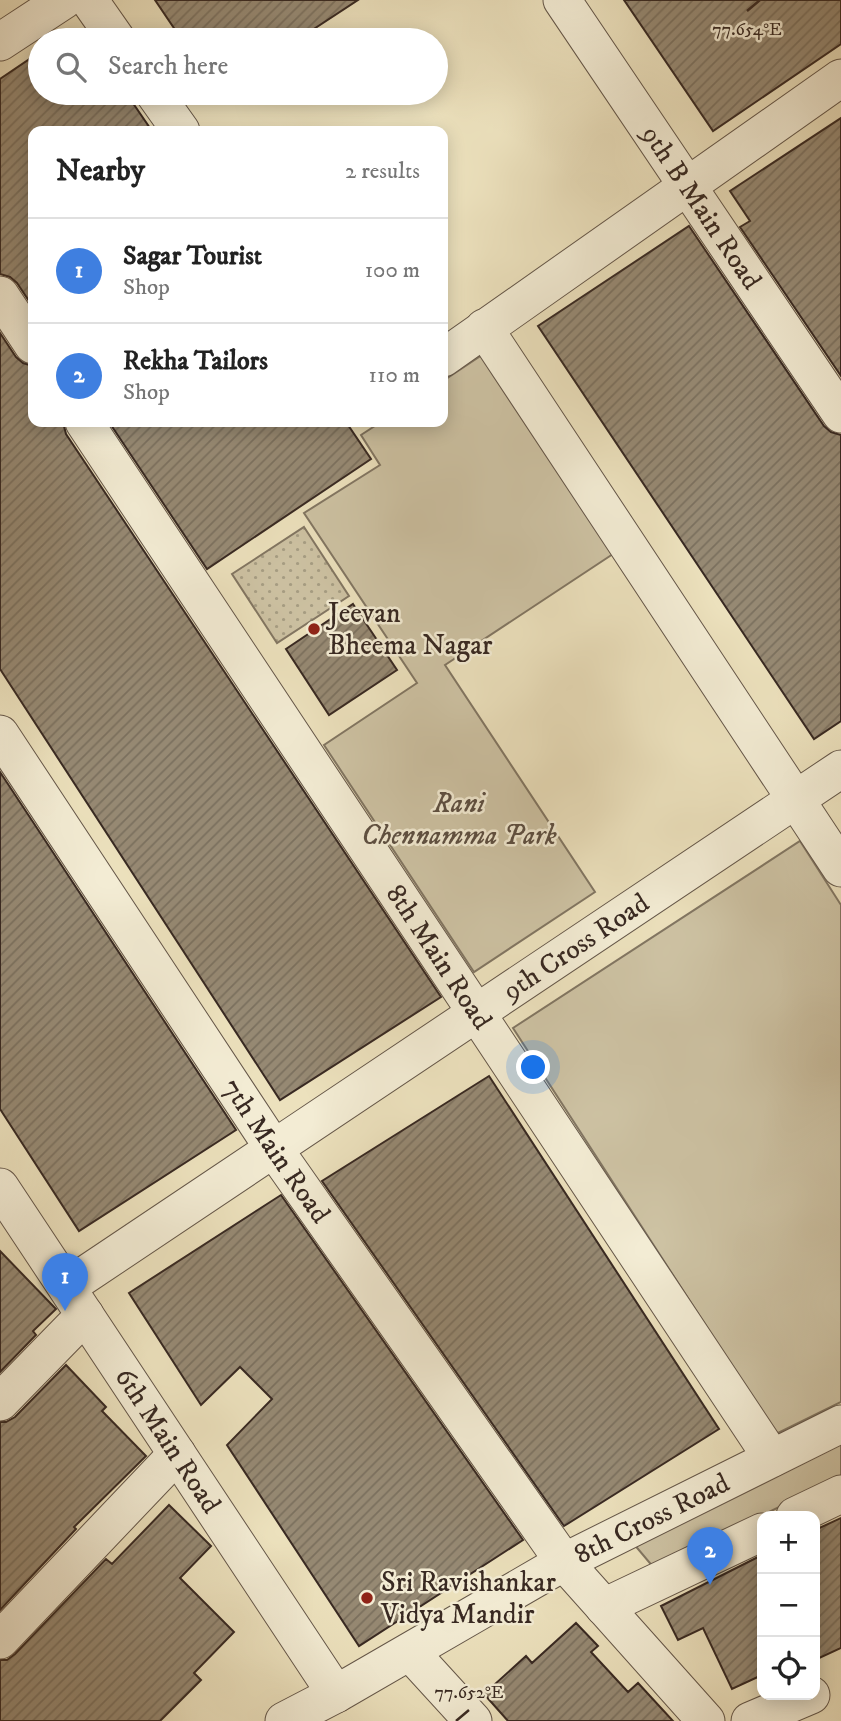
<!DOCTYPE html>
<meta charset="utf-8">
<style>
body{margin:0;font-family:"IM FELL DW Pica",serif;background:#f2f2f2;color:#222}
.controls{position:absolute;right:21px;bottom:21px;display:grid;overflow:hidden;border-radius:14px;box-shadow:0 4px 18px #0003}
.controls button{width:63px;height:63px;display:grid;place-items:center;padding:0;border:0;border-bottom:2px solid #e0e0e0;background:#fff;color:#222;font:35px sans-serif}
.you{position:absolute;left:534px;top:1068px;width:24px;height:24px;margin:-18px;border:5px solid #fff;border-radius:50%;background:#1a73e8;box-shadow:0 0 0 10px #1a73e833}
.badge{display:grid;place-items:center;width:46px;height:46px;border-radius:50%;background:#8f2418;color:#fff;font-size:23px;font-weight:700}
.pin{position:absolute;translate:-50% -58px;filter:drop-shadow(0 2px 4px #0008)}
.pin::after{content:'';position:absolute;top:37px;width:24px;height:21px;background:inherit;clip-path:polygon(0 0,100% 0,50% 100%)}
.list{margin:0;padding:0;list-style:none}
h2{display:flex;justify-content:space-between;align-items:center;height:91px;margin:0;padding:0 28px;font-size:30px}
h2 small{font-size:23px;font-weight:400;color:#767676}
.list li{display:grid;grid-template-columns:46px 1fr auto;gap:21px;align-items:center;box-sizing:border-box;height:105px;padding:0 28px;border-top:2px solid #e0e0e0}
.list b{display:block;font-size:26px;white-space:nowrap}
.list p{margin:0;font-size:23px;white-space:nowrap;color:#767676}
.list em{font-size:23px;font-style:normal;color:#767676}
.icon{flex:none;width:38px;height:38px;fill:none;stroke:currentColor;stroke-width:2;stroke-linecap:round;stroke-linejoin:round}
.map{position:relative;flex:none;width:841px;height:1721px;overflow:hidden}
.search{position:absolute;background:#fff;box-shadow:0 4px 18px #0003;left:28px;top:28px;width:420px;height:77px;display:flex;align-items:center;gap:18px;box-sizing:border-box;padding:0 24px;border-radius:38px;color:#767676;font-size:26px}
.panel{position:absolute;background:#fff;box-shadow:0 4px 18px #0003;left:28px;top:126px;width:420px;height:301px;border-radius:14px}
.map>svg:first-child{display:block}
.green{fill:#cdc2a3;stroke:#827662;stroke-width:2}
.garden{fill:url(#garden-dots);stroke:#827662;stroke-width:2}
.building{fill:url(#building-hatch);stroke:#382922;stroke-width:2}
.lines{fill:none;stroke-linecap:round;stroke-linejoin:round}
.street-casing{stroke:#655749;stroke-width:39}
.street{stroke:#f3ecd4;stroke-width:37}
.ticks{fill:none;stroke:#382922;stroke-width:2.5}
.poi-dot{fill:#8f2418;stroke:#f3ecd4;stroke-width:2.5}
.labels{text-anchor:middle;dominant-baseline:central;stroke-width:5;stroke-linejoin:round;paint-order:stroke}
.street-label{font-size:28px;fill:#382922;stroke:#f3ecd4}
.poi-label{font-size:28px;fill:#382922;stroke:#f3ecd4;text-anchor:start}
.park-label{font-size:28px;font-style:italic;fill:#5d4f42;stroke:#f3ecd4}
.ticks-label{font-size:18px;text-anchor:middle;fill:#382922;stroke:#f3ecd4;stroke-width:5;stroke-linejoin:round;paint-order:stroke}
</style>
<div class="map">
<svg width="841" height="1721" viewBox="0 0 841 1721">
<defs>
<pattern id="garden-dots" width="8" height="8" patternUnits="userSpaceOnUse" patternTransform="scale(1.75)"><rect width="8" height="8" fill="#cdc2a3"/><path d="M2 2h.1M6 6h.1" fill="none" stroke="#a79e84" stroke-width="1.8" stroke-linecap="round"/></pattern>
<pattern id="building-hatch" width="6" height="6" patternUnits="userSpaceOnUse" patternTransform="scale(1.75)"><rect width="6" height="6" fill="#968973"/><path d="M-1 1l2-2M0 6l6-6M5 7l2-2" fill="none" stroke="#7b705e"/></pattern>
</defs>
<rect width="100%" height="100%" fill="#ece1bd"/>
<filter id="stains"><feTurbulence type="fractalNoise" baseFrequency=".00286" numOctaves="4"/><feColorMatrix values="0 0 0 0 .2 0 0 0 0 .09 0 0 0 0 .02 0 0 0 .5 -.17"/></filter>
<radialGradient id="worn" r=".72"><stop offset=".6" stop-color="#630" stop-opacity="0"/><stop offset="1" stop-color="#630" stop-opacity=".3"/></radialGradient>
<path class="green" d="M488,351l131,199 -174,115 150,227 -121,80 -150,-227 93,-62 -113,-170 76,-48 -19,-30 20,-13h62v-41z
M800,841l41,64v497l-65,32 -263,-406z
M841,1440v37l-187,91 -21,-25z"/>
<path class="garden" d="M304,527l45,69 -72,47 -45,-69z"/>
<path class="building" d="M155,0h203l-61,40h-115z
M624,0h217v44l-128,87z
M40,52v41h86l26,38h-119v176l-16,-24 -7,-6 -10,-3v-195z
M841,118v258l-101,-149 10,-6 -20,-30z
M689,226l135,200 7,6 10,3v286l-27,18 -276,-413z
M0,333l16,24 7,6 10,3v56h30l3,12 375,563 -161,103 -280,-431z
M109,422h237l25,37 -164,110z
M353,604l44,66 -68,45 -43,-66z
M0,772l236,358 -157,101 -79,-122z
M489,1076l230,353 -155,97 -242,-345z
M281,1195l242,345 -164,106 -132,-201 45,-46 -32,-32 -39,38 -72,-112z
M0,1251l56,58 -23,22 3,4 -36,37z
M66,1365l40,42 -4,4 44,45 -72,71 2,2 -76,81v-188h6l9,-5z
M169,1505l42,41 -31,32 54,54 -40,41 7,7 -41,41h-160v-61h7l8,-6 91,-95 6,5z
M841,1518v130l-26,12v-130z
M762,1555v120l-30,14 -29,-61 -25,12 -17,-34z
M576,1623l22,23 -7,6 37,40 10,-9 35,38h-165l-24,-27 42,-38 6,7z"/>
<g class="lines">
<g class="street-casing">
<g id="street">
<path d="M89,0l28,40"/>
<path id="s1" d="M562,0l279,414"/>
<path d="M0,42l64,-42"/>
<path d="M154,93l27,38"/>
<path d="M0,295l33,50"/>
<path d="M484,328l357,540"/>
<path d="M443,358l398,-280"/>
<path id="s2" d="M84,422l688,1036"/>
<path id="s3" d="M0,734l274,415 290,413 142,159"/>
<path id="s4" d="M0,1187l336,507"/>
<path id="s5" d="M67,1287l774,-518"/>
<path d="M0,1402l85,-87"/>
<path d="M795,1516l46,-22"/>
<path d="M604,1607l158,-75"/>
<path d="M0,1640l177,-186"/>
<path d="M410,1652l63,69"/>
<path id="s6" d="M284,1721l52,-27 228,-132 277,-138"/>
<path d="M750,1721l61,-26"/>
</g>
</g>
<use href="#street" class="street"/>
</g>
<path class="ticks" d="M747,11l13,-11M456,1721l13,-11"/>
<g class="poi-dot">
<circle cx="314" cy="629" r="7"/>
<circle cx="367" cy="1598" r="7"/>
</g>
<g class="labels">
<g class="street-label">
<text stroke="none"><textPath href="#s1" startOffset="250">9th B Main Road</textPath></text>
<text stroke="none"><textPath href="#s5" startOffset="612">9th Cross Road</textPath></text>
<text stroke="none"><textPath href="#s2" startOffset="642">8th Main Road</textPath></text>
<text stroke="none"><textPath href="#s3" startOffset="500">7th Main Road</textPath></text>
<text stroke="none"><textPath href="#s4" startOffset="304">6th Main Road</textPath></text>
<text stroke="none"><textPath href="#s6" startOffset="420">8th Cross Road</textPath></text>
</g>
<g class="poi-label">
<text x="328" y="613">Jeevan<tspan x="328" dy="32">Bheema Nagar</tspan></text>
<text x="381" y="1582">Sri Ravishankar<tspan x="381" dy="32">Vidya Mandir</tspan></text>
</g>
<g class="park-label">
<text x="459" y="803">Rani<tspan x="459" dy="32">Chennamma Park</tspan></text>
</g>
</g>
<g class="ticks-label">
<text x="747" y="35">77.654°E</text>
<text x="469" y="1698">77.652°E</text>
</g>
<rect width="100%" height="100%" filter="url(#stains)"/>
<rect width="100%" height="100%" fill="url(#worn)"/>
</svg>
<div class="controls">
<button>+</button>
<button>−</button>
<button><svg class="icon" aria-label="locate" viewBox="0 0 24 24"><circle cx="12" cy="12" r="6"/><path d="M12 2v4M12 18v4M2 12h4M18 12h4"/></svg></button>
</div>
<div class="you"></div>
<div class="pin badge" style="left:65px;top:1311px;background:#3f7fe0">1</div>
<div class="pin badge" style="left:710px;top:1585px;background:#3f7fe0">2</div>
<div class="search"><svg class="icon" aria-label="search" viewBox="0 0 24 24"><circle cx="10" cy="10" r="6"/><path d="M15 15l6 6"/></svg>Search here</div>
<section class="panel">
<h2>Nearby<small>2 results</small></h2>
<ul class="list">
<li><span class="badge" style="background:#3f7fe0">1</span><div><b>Sagar Tourist</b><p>Shop</p></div><em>100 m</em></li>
<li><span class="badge" style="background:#3f7fe0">2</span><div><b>Rekha Tailors</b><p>Shop</p></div><em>110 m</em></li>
</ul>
</section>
</div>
